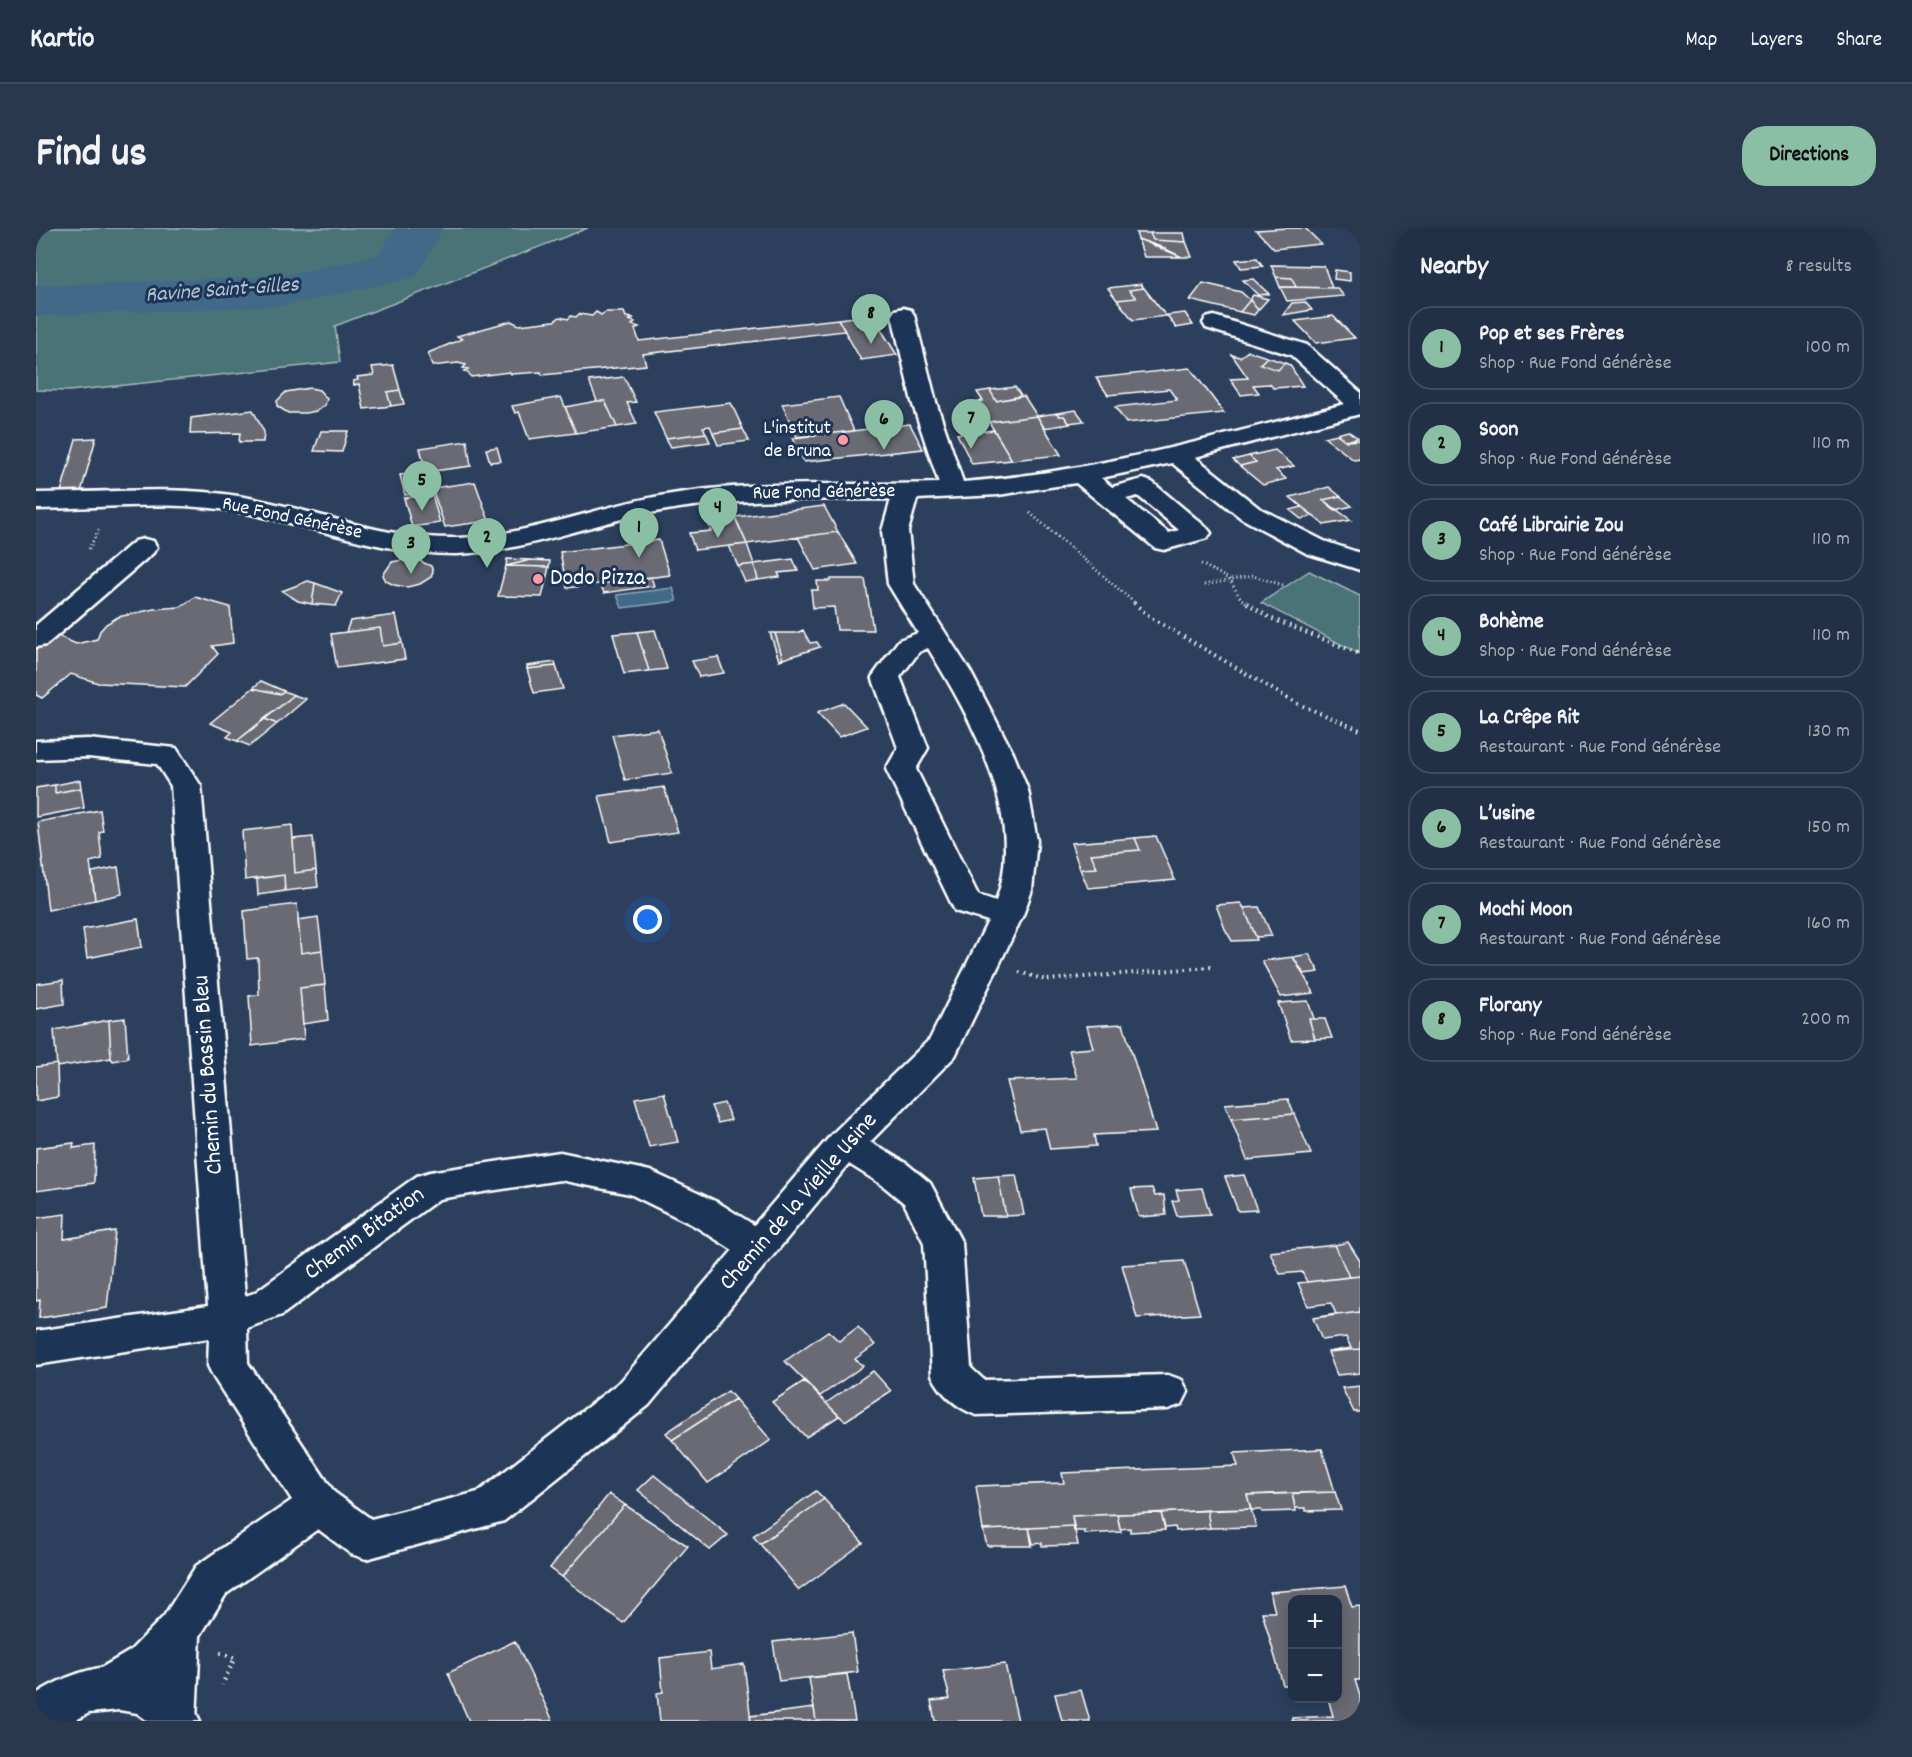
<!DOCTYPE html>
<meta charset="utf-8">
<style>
body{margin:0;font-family:Dekko,sans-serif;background:#29384d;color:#f1f3f6}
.controls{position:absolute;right:18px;bottom:18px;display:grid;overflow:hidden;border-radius:12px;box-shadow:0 3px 15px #0003}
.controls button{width:54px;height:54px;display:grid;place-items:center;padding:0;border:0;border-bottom:2px solid #3e4b5f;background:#213046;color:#f1f3f6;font:30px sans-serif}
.you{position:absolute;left:612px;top:692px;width:21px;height:21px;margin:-15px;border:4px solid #fff;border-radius:50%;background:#1a73e8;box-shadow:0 0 0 9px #1a73e833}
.badge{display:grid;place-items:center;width:39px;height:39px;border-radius:50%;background:#8abfa5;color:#111;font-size:20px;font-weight:700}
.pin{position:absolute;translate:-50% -50px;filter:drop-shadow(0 2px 3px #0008)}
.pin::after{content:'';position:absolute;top:32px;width:21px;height:18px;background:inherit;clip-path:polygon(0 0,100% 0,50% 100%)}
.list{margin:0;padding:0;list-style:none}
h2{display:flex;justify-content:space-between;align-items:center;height:78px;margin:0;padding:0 24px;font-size:26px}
h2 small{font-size:20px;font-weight:400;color:#a2a9b3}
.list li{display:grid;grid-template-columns:39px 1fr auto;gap:18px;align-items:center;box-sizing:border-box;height:84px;margin:0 12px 12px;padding:0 12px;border:2px solid #3e4b5f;border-radius:24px}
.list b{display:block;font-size:22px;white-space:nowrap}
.list p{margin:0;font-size:20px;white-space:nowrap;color:#a2a9b3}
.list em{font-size:20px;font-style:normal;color:#a2a9b3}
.map{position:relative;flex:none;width:1324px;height:1493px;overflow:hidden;border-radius:24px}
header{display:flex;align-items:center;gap:36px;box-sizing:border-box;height:84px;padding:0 30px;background:#213046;border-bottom:2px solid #3e4b5f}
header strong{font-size:28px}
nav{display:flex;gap:33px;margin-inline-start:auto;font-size:21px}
.intro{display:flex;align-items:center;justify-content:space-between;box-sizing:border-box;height:144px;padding:0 36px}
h1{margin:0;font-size:42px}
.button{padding:15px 27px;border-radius:24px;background:#8abfa5;color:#111;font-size:21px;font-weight:700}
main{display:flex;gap:36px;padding:0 36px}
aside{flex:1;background:#213046;border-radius:24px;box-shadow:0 3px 15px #0003}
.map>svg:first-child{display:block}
.green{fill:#4a7377;stroke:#a4b9bb;stroke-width:1.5}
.water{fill:#406a87;stroke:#8ca6b7;stroke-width:1.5}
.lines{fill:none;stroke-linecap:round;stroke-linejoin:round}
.river{fill:#406a87;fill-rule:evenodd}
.building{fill:#696b73;stroke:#fff;stroke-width:1.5}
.minor-casing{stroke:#fff;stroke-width:5}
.major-casing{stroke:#fff;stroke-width:5}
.path-far2{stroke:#fff;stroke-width:3;stroke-dasharray:1 3;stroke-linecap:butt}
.path-far1{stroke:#fff;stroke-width:4;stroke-dasharray:1.5 4.5;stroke-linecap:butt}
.path{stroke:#fff;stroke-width:4.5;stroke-dasharray:1.5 5;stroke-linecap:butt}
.minor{fill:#1d3557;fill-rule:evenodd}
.major{fill:#1d3557;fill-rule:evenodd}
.poi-dot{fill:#ff9aa2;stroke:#1d3557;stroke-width:2}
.labels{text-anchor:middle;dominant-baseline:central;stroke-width:6;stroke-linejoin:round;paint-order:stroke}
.far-poi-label{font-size:20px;fill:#fff;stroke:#1d3557;text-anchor:end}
.far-street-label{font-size:20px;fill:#fff;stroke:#1d3557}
.far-water-label{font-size:22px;font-style:italic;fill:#b3c3cf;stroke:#1d3557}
.poi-label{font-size:24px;fill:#fff;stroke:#1d3557;text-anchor:start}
.street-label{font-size:24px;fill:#fff;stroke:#1d3557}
</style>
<header>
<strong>Kartio</strong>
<nav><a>Map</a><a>Layers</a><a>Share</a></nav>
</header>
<div class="intro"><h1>Find us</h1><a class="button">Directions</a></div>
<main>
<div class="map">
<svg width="1324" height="1493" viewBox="0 0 1324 1493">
<rect width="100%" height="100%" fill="#2c405d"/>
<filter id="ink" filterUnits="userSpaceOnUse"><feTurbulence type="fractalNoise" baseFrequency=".0167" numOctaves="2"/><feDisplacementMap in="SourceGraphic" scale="12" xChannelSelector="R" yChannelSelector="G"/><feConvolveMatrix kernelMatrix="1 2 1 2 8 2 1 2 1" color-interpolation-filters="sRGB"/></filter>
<g filter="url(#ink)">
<path class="green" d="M0,0h552l-253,98 5,36 -271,29 -33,-1z
M1273,343l51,25v58l-99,-51z"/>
<path class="water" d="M637,360l4,13 -55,7 -5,-13z"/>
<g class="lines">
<path class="river" d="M359,0h48l-27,49 -134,29 -246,10v-30l246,-10 97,-21z"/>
</g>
<path class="building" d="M1254,0h15l16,16 -47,5 -18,-19z
M1100,5h14l3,7 33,2 6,15h-10l-44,-18z
M1114,5h34l2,9 -33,-2z
M1102,11l23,8 21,10h-38z
M1221,30l6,8 -22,2 -5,-8z
M1235,37l53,1 8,22 -36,-1 -4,-9 -16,-1z
M1299,42l15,2v9l-16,-2z
M1240,49l16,1 4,9h-16z
M1217,51l16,15 -11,1 -15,-15z
M1167,55l38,9 9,8 -10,12 -50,-12z
M1105,56l3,4 -15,2 7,8 -19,2 -9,-12z
M1244,59l57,1 7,8 -57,5z
M1108,60l22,28 -33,4 -16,-20 19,-2 -7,-8z
M1217,67l15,4 -10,11 -8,-10z
M1214,72l8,10 -4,5 -14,-3z
M1269,74l7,8 -29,5 9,-12z
M560,84l5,3 5,-3h18l2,5 8,1 -5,2 6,2 -3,3 7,2 -4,2 4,12 199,-22 7,12 -202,23 3,11 -104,10 -1,-3 -30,2 -2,-2 -38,5 -3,-5 -4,-1 4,-2 -5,-1 3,-3 -8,-2 -26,3 -4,-13 34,-14 -5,-3 54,-15 8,4 35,-4 6,-4 8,2 3,-3 5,1 3,-3 13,2z
M1149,85l8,12 -17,3 -9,-13z
M836,87l25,40 -36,5 -23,-41z
M1297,88l22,22 -39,5 -21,-22z
M1212,123l19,6 -7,7 18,6 7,-7 5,2 13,21 -30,2 -3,-4 -17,1 6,8 -18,2 -11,-16 18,-1 -16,-23 8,2z
M1231,129l18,6 -7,7 -18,-6z
M357,137l7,25 -13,2 4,14 -27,3 -5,-25 -5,1 -1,-4 5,-1 -1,-3 17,-2 -2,-8z
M1154,140l34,45 -98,10 -11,-16 62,-7 -8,-11 -61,6 -12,-17z
M588,149l12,25 -9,1 10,21 -20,3 -12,-26h-8l-8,-20z
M979,159l6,9 -25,5 -6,-11z
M274,160l9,2 8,9 -2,6 -9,6 -10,2h-18l-11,-7v-5l9,-9z
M364,162l4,14 -13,2 -4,-14z
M954,162l6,11 28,-5 13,20 -48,6 -12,-20 6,-1 -6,-9z
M525,169l15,36 -47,6 -10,-27 -4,1 -3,-7z
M803,169l15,34 -57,6 -15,-33z
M561,173h8l12,26 -41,6 -11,-26z
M695,175l12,26 -30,4 -3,-7 -7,1 3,6 -40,5 -12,-26z
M217,182l11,22 -1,10h-24l1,-9 -50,1 1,-16z
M1040,182l8,11 -15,2 -5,-7h-5l-2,-3z
M1021,185l2,3h5l6,8 -26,4 -7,-12z
M1001,188l24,39 -49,5 -23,-38z
M874,196l13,25 -119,13 -11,-24z
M707,201l6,12 -31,4 -5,-12z
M958,202l18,30 -40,4 -15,-30z
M285,203h27l-6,21 -28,-1z
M1312,203l10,7 -12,3 -9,-7z
M670,205l4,9 -39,5 -5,-9z
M1301,206l9,7 14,-1v19l-6,1 -30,-23z
M60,210l-15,54h-20l15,-53z
M431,213l4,25 -45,6 -6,-24z
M461,219l4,14 -11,1 -4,-13z
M1239,222l19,16 -18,4 10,9 -23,6 -23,-19 16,-4 -7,-6z
M1213,228l7,6 -16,4 -7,-6z
M382,245l5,20 -18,2 -5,-20z
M439,254l14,39 -44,6 -13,-39z
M1293,259l11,9 -17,4 28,20 -27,5 -34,-28z
M396,266l8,29 -28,4 -8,-29z
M1304,268l12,10 -17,4 -12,-10z
M788,278l14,26 -91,12 -12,-27z
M1266,279l12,9 -13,3 -11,-9z
M698,288l13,28 -52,6 -6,-17 22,-2 -4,-11z
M802,304l19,32 -42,6 -17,-33z
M623,312l11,35 -103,13 -7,-36z
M711,316l7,20 -16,2 -9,-20z
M377,330l18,8 2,6 -2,5 -11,7 -13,3 -13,-2 -8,-4 -3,-6 9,-13z
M471,331l24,1 -25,6z
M757,331l5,12 -20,2 2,4 -22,3 -4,-16z
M495,332l19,1 -1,6 -43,-1z
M718,336l4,16 -13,2 -7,-16z
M470,338l43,1 -7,30 -44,-1z
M615,349l3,9 -50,7 -4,-10z
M795,351h34l8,51h-36l-3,-23 -21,1 -2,-18h7l-1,-9h14z
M272,353l7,2 -3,21 -14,-3 -16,-10z
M279,355l27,10 -6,13 -24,-2z
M159,369l35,10 3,36 -21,3 6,8 -33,33 -87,-4 -27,-9 -29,24 -6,-3v-45l20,-15 20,9 21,-5 3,-8 6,-7 12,-7 36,-8 26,-2z
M360,387l6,28 -19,3 -3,-18 -34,4 4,-11z
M344,400l3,18 19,-3 3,16 -68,9 -6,-34z
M619,402l12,39 -18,2 -12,-39z
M767,402l7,13 7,-1 3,5 -37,12 -8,-26h22z
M601,404l12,39 -25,3 -11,-40z
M734,405h5l8,26 -4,1z
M682,429l6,16 -25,4 -7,-16z
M519,434l1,4 -29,3v-3z
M520,438l7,23 -29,4 -7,-24z
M225,453l23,10 -4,3 -27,-6z
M217,460l27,6 4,-3 10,4 -57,46 -10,-4 5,-5 -22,-9z
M258,467l12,4 -29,25 -12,-5z
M808,475l23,24 -28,10 -22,-24z
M229,491l12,5 -27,22 -13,-5z
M622,501l14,44 -47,7 -13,-45z
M44,552l1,8 -26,5v-8z
M19,557v8l26,-5 3,20 -48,9v-29z
M628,559l14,45 -67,10 -12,-46z
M64,582l3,21 -4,1 3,27 -12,3 5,38 -47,10 -10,-88z
M256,597l3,48 21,-3 2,17 -33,4 -1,-16 -39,5 -3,-49z
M1120,608l19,44 -87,8 -8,-19 17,-1 -6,-14 49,-4 -5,-12z
M277,609l3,33 -21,3 -2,-34z
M1099,610l5,12 -49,4 6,14 -17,1 -9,-26z
M82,639l4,27 -27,6 -3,-28z
M248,647l1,16 -27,4 -1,-16z
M1205,675l3,5 13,32 -25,1 -7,-12 -9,-24z
M261,676l4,49 21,-3 3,35 -25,3 4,51 -52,7 -3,-50 10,-1 -1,-37 -11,1 -3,-48z
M1223,679l13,29 -16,1 -12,-29z
M282,689l4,33 -21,3 -3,-33z
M102,691l4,28 -55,11 -4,-29z
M1273,726l10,18 -15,2 -11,-17z
M1257,729l21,36 -33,4 -19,-36z
M27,752l1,24 -28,5v-25z
M289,757l3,35 -25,4 -3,-36z
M1272,773l6,18h-5l6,20 -24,1 -13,-37z
M89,790l3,40 -15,3 -2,-3 -2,-38z
M1273,791h16l7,19 -17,1z
M73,792l2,38 -54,9 -3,-37z
M1087,796l33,108 -62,3 2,11 -46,3 -5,-21 -25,2 -13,-49 70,-3 -8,-28 24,-2 -6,-22z
M21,836l1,33 -22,4v-34z
M628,865l14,49 -29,5 -14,-49z
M1252,871l6,15 -63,5 -6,-15z
M688,875l7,17 -13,3 -7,-17z
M1258,886l17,40 -64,6 -16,-41z
M38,915l-1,5 22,-3 -1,38 -58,8v-43z
M980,947l8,40 -18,1 -8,-40z
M1208,947l13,35 -19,1 -13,-34z
M962,948l8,40h-25l-7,-38z
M1116,960l3,8 9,-1 2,20 -27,2 -8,-28z
M1166,960l8,26 -33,2 -5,-15 7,-1 -3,-10z
M29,986l-1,25 51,-8 -8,77 -68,10 1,-18 -4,1v-83z
M1312,1014l12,19v15l-11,1 -14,-32z
M1299,1017l14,32 -42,5 -5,-10 -22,2 -10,-22z
M1148,1033l16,53 -63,4 -15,-53z
M1324,1048v36l-47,6 23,-4 -5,-11 -23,3 -10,-23z
M1324,1084v37l-32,3 23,-4 -5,-11 -24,3 -9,-22z
M822,1099l17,18 -20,14 8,7 -43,30 -35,-35 43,-30 11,10z
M1324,1121v24l-23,2 -9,-23z
M837,1143l18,20 -46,30 -19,-18z
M768,1153l35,35 -33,21 -34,-35z
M1324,1158v26h-6l-12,-24z
M692,1163l7,8 -63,41 -6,-7z
M699,1171l36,41 -63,43 -36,-43z
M1286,1221l13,43 -88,3 4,14 -179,7 2,10 -91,4 -7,-44 88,-3 -2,-10 176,-7 -4,-13z
M618,1247l74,60 -18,15 -72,-60z
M780,1263l8,8 -64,45 -7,-8z
M1299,1264l6,18 -35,1v-3h-11l-3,-15z
M1256,1265l4,18 -34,1 -1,-2h-10l-4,-15z
M573,1266l16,11 -63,72 -12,-9z
M788,1271l39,44 -64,47 -39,-46z
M589,1277l63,41 -65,77 -61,-46z
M1215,1281l5,18 -46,1 -3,-18z
M1171,1282l3,18 -34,3 -1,-4 -10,1 -4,-15z
M1125,1285l4,17 -35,2v-4l-10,1 -3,-15z
M1081,1286l4,18 -36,2v-3h-11l-2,-15z
M1038,1298l4,19 -36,1v-3l-9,1 -4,-16z
M993,1300l3,18h-45l-4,-16z
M1309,1358l7,21 8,-1v74h-5l5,16v25h-68v-3l41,-2 -5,-18h10v-98h-46v85h-9l-21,-73h13l-5,-20z
M816,1405l6,39 -79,9 -6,-39z
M479,1413l38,80h-84l-21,-48z
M673,1424l2,17 33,-5 7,57h-91l-3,-28 6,-1 -3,-34z
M969,1436l13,57h-83l-4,-20 19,-2 -7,-28z
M811,1446l8,47h-39l-7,-43z
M1045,1462l9,31h-28l-7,-27z
M778,1480l2,13h-65l-1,-5z"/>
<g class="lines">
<g class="minor-casing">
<path id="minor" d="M867,80l8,2 3,5 22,87 27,80c132,-10 256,-46 382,-78l-54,-49 -85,-27 -3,-5 3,-5 8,-2 93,29 53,47v22l-165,43 64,51 65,33 36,12v17l-54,-17 -65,-35 -69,-55 -71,15 11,9 31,-8 9,3 55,46 4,5 -4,5 -43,12 -9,-2 -79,-65 -78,12 -81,4 -9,32 6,53 56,87 43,82 15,37 9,51 -5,49 -9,25 -68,141 -85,86 37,22 23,19 32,60 9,125 13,12 184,-5 14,5 6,12 -6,12 -14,5 -192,6c-19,-7 -35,-21 -44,-40l-8,-132 -20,-40 -23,-19 -32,-20 -200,241 -145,116 -138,38 -15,-5 -33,-25 -92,65 -26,42 -4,85h-42l-1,-35 -43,23 -16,-7 -6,-15 6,-15 36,-21 34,-35 32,-50 96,-66 -78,-122 -6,-12 1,-28 -173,27v-34l172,-25 -37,-520 -14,-22 -69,-7 -52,2v-18l52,-2 88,9 25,38 44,510 9,-3 163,-117 13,-4 130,-20 90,19 69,32 35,22 78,-91 98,-95 58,-118 -33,-10 -69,-142 12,-21 -26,-71 27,-37 19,-7 -30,-49 -6,-53 9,-32c-77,1 -154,-2 -230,12 -69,11 -134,41 -204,43 -75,1 -145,-29 -217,-42 -67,-12 -137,-4 -204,-3v-16c67,0 135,-8 202,3 73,12 144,44 220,42 69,-2 134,-30 202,-42 91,-17 186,-10 279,-13l-27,-81 -20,-87 3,-5zM1102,268l41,34 -10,3 -43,-34zM892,420c43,70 99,169 68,253l-18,-6 -62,-126 12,-21 -28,-71 19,-25zM524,952l70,14 63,31 40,25 -112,131 -143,111 -107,27 -37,-27 -86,-129 -1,-35 35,-13 157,-116z
M108,311l9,2 4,6 -4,6 -107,92 -10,2v-22l99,-84z"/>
</g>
<g class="major-casing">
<path id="major" d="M83,1438c37,6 65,19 81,55h-52l-11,-8 -18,-3 -30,3 -15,8h-38v-27c25,-16 53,-27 83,-28z"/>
</g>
<path class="path-far2" d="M994,285l106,91
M53,321l10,-20
M1165,336l28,15 12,20 8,5
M1168,357l49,-9 30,9"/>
<path class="path-far1" d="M1098,375l16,14 146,86 64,27
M1211,375l23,15 90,36
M983,744l27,8 165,-13"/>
<path class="path" d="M184,1425l15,5 -13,27"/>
<use href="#minor" class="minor"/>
<use href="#major" class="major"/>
</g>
</g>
<g class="poi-dot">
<circle cx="807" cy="212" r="6"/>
<circle cx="502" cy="351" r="6"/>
</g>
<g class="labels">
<g class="far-poi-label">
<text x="795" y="201">L'institut<tspan x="795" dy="23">de Bruna</tspan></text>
</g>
<g class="far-street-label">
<text transform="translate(788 265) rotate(-1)">Rue Fond Générèse</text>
<text transform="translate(256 291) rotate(12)">Rue Fond Générèse</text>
</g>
<g class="far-water-label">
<text transform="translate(186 63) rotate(-4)">Ravine Saint-Gilles</text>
</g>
<g class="poi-label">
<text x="514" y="351">Dodo Pizza</text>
</g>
<g class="street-label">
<text transform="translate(173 847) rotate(-94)">Chemin du Bassin Bleu</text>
<text transform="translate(763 974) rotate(-49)">Chemin de la Vieille Usine</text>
<text transform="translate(329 1006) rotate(-36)">Chemin Bitation</text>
</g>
</g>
</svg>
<div class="controls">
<button>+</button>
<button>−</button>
</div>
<div class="you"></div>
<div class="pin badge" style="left:603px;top:330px">1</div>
<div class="pin badge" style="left:451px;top:340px">2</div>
<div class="pin badge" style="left:375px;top:346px">3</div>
<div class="pin badge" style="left:682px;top:310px">4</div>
<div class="pin badge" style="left:386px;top:283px">5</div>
<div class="pin badge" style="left:848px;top:222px">6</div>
<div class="pin badge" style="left:935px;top:221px">7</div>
<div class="pin badge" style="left:835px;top:116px">8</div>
</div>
<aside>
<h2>Nearby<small>8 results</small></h2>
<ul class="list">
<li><span class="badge">1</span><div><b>Pop et ses Frères</b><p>Shop · Rue Fond Générèse</p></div><em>100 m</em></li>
<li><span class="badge">2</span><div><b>Soon</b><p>Shop · Rue Fond Générèse</p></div><em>110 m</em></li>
<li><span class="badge">3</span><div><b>Café Librairie Zou</b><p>Shop · Rue Fond Générèse</p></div><em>110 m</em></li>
<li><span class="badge">4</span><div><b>Bohème</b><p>Shop · Rue Fond Générèse</p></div><em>110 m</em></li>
<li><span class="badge">5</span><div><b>La Crêpe Rit</b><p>Restaurant · Rue Fond Générèse</p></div><em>130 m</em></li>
<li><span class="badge">6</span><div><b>L’usine</b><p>Restaurant · Rue Fond Générèse</p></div><em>150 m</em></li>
<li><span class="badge">7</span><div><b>Mochi Moon</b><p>Restaurant · Rue Fond Générèse</p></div><em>160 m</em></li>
<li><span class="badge">8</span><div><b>Florany</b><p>Shop · Rue Fond Générèse</p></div><em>200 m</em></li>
</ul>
</aside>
</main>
